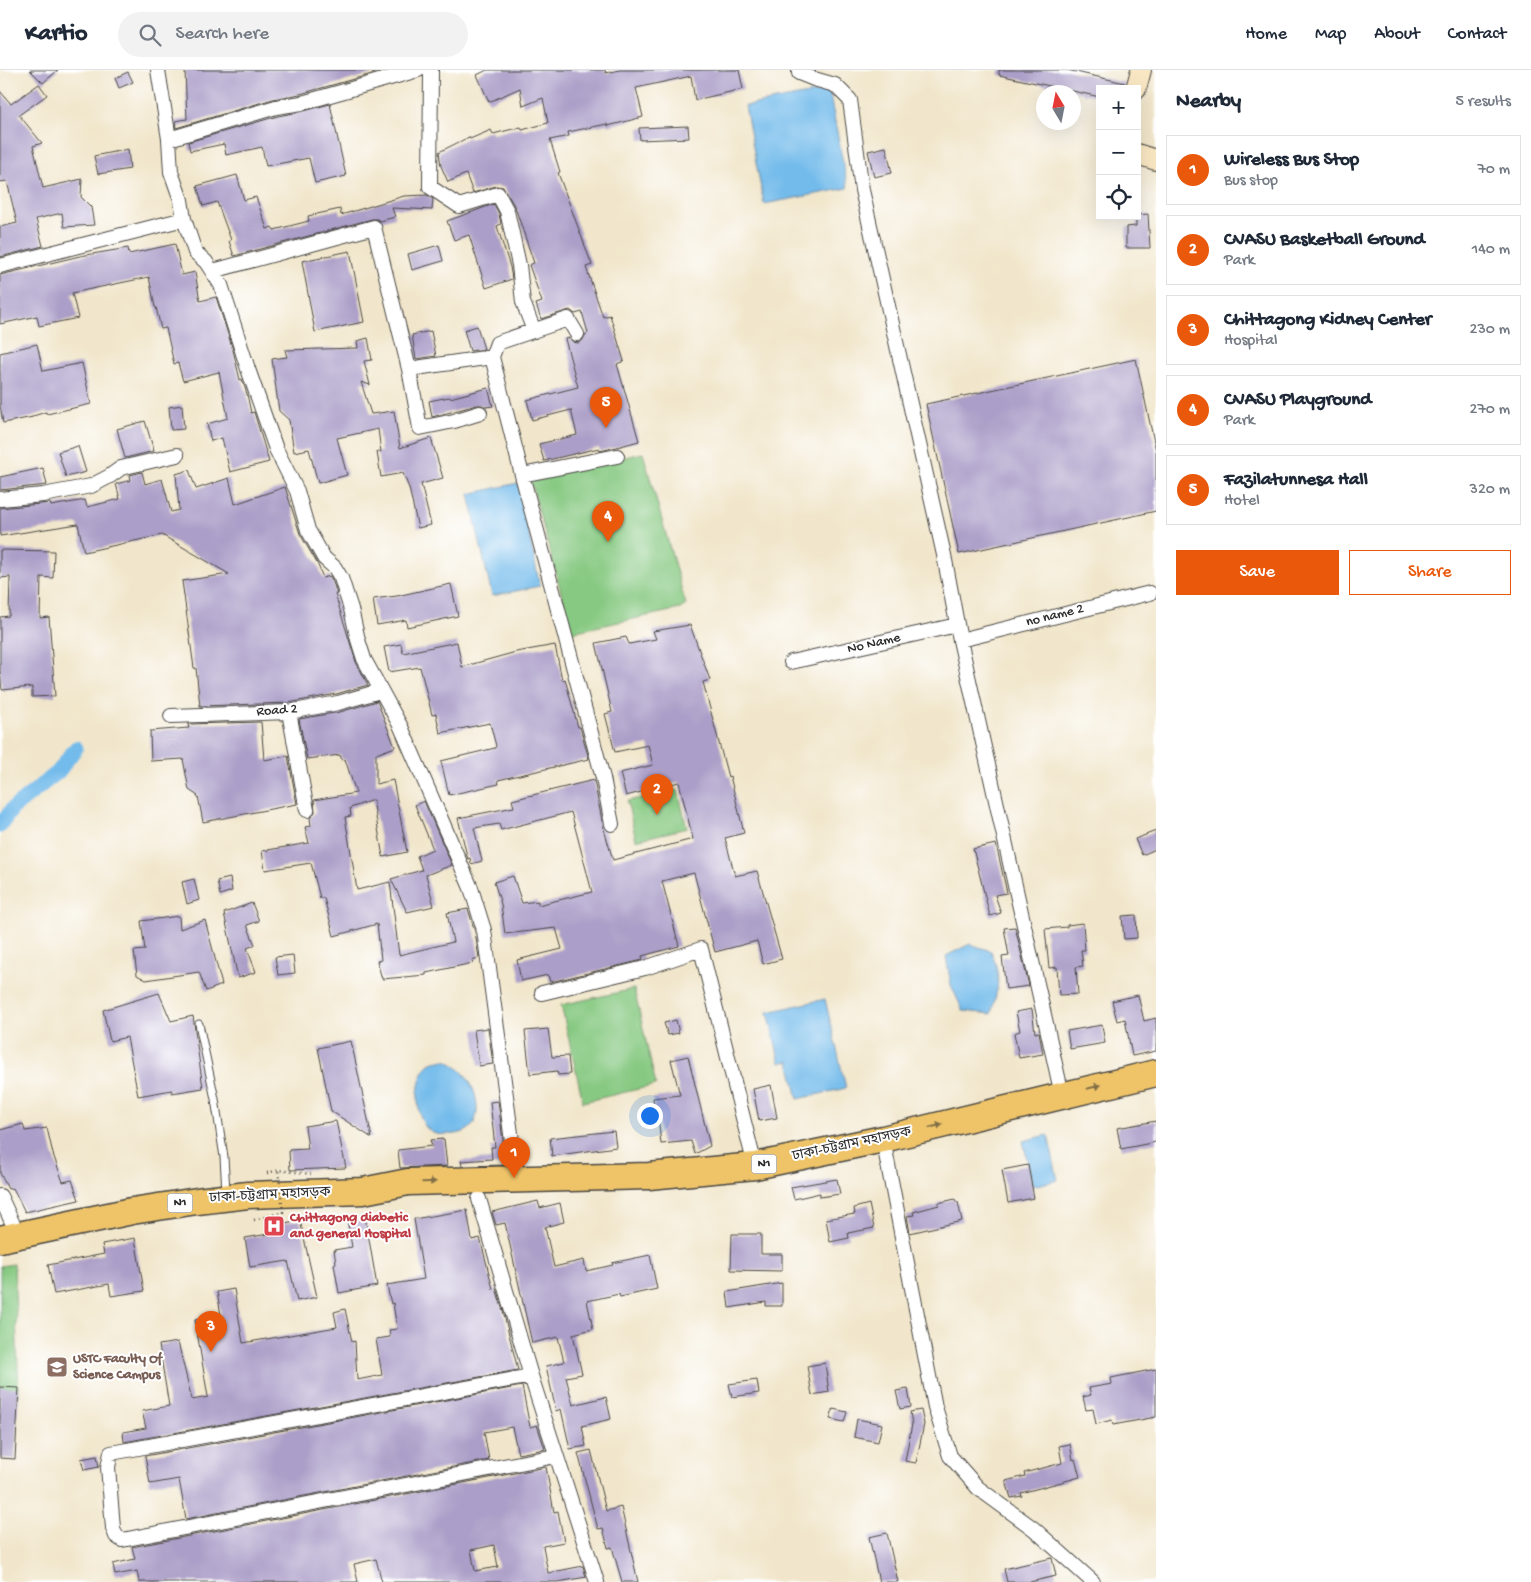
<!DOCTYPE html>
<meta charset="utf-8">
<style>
body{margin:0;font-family:"Gochi Hand","Noto Sans Bengali",sans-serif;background:#f2f2f3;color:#1f2937}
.controls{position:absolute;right:15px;top:15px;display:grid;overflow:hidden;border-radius:0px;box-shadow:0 5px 20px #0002}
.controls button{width:45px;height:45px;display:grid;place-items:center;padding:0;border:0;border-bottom:1px solid #e0e1e3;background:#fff;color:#1f2937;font:25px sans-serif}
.compass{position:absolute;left:1036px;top:15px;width:45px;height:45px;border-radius:50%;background:#fff;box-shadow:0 5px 20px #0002;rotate:350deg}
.you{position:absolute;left:649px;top:1045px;width:18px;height:18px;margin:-12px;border:4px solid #fff;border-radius:50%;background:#1a73e8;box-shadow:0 0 0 8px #1a73e833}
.badge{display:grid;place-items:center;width:32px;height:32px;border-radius:50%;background:#ea580c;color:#fff;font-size:16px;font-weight:700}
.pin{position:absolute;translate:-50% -41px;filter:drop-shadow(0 1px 2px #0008)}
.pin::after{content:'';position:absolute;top:26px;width:18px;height:15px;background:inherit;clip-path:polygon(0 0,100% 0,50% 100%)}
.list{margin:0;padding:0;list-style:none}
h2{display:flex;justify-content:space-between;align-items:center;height:65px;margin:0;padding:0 20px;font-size:21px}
h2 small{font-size:16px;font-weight:400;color:#747a83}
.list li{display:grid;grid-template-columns:32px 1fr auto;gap:15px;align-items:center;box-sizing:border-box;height:70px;margin:0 10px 10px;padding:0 10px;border:1px solid #e0e1e3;border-radius:0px}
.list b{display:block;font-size:19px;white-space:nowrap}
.list p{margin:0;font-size:16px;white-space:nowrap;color:#747a83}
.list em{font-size:16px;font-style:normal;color:#747a83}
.actions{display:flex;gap:10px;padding:15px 20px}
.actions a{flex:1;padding:11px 0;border:1px solid #ea580c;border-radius:0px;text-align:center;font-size:18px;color:#ea580c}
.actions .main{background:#ea580c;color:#fff}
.icon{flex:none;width:28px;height:28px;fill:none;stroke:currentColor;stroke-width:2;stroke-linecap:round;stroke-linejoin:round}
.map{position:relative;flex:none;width:1156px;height:1512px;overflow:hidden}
header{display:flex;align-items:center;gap:30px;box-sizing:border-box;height:70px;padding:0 25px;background:#fff;border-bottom:1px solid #e0e1e3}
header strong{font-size:24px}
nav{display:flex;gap:28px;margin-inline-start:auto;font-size:18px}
.search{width:350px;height:45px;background:#f2f2f3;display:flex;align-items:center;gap:12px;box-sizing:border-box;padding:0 18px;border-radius:28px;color:#747a83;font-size:19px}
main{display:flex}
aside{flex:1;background:#fff}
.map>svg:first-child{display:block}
.green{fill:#87c982;stroke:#597a56}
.water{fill:#73bbeb;stroke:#4f738b}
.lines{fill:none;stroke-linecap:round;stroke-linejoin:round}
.canal{stroke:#73bbeb;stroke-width:15}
.building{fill:#ab9ec8;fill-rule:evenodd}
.lane-casing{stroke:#494743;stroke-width:9}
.street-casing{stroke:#494743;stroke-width:16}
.secondary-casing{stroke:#494743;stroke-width:22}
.highway-casing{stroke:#494743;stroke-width:29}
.path{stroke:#494743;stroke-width:2.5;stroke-dasharray:1 4;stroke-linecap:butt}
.lane{stroke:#fff;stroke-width:7}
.street{stroke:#fff;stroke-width:14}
.secondary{stroke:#f9e7c3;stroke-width:20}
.highway{stroke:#efc469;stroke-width:26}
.path-bridge{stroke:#494743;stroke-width:2.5;stroke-dasharray:1 4;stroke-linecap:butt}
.oneway{fill:#837047}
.labels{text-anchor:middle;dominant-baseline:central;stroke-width:4;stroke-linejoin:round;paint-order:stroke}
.shield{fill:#fff;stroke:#6b6b6b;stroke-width:1}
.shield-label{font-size:12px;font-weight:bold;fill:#2b2b2b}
.street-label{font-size:14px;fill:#2b2b2b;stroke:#fff}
.health-label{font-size:14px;font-weight:bold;fill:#be3a42;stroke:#fff;text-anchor:start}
.education-label{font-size:14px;font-weight:bold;fill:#785e54;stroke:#fff;text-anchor:start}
</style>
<header>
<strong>Kartio</strong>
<div class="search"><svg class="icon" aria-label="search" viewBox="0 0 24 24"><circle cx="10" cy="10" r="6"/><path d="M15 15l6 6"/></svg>Search here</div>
<nav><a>Home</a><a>Map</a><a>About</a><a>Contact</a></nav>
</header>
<main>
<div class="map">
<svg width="1156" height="1512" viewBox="0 0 1156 1512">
<rect width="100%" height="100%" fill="#fff"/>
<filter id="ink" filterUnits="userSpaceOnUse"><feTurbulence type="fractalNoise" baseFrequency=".02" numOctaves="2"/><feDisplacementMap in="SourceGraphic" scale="10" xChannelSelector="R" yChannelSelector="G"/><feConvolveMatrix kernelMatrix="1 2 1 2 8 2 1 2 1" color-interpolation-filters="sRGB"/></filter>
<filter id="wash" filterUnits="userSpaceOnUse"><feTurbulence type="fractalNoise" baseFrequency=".0096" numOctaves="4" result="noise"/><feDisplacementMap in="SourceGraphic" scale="20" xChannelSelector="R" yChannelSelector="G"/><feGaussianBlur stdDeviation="1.12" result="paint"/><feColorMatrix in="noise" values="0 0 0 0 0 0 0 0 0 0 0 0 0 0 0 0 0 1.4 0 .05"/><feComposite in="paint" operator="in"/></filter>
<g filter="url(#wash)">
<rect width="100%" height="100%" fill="#f1e6cb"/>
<path class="green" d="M643,383l43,152 -6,4 -108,23 -42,-153z
M678,720l9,38 -51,12 -9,-39z
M634,919l22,96 -73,17 -22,-97z
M14,1194l5,131 -19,1v-130z"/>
<path class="water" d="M829,20l19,98 -84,16 -19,-98z
M518,413l22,103 -48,10 -23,-102z
M970,874l21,7c11,27 7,37 0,63l-28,-3 -12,-26 -5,-29z
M825,929l21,89 -48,11 -9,-38 -9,2 -12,-51z
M445,990c20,8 33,30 32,51 -1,7 -2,13 -7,17 -5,5 -16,7 -22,6 -3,0 -8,1 -12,0 -23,-6 -23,-57 -6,-70 4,-3 11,-3 15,-4z
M1048,1065l10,45 -25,6 -10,-45z"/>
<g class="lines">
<path class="canal" d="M0,756l12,-17 46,-37 18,-24"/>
</g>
<g id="blocks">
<path class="building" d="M30,0h28l-15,13z
M185,0h201l-86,24 -27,5 -97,29 -1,-7 12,-2z
M487,0h118l1,3 14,-3h119l4,19 -48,11 -4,-24 -55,12 7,29 -35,9 -1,-2 -39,8 1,4 -19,4 10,32 -2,1 34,92 -6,2 17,50 7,-2 14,46 -7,3 22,77 -22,6 -17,4 -1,-3 -55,13 -5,-17 38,-9 -6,-25 -39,10 -5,-20 51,-13 -13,-48 4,-1 4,4 5,1 4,-2 4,-7 2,-1 -6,-21 -7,2 -5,-4 -4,1 -25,8 -5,-15 6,-2 -13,-37 5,-2 -19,-56 -12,-20 -7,-1 -23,7 -7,-19 -18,8 -7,-16 -2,-14 30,-15 1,2 21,-9 2,4 28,-7 1,3 26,-7 -5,-25 -20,8 -3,-18 -31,14 -12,-27z
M999,0h68l58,13 -1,6h-24v8l-101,-22z
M128,2l5,10 -14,6 -4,-10z
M39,14l8,11 -28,20 23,28 -9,3 10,42 39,-9 -1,18 10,10 3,18 -30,2 -2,-14 -26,6 7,27 -43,11v-30l17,-4 -10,-42 -7,1v-91l11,13z
M330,34l16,72 -31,7 -6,-25 -43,8 -4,-19 -36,8 -2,-11 -34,7 -2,-9 90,-26 26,-5z
M688,56l1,12 -49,2 -1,-12z
M886,77l6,26 -18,4 -6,-26z
M128,79l2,20 -32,5 -4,-18z
M237,105l7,25 12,-3 11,32 5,-2 2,3 35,-9 -1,-5 32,-7 1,6 63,-19 23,-1 6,4 -1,11 -40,-2 3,9 -15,4 -3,-2h-5l-138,37 -5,-15 2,-1 -14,-38 -14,4 -6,-20z
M494,134l5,10 2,10 -4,2 13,41 2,12 -26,9 -17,-53 -15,5 -7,-19z
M1148,144l2,34h-24v-21l10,-1v-10l1,-1z
M175,174l7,31 13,-3 5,29 16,-4 17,53 7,30 2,-1 5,15 4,19 3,-1 15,50 -39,10 -8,-34 -11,3 -4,-17 21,-6 -9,-46 -36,9 -5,-18 -4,1 -8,-36 -5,1 -5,-22h-1l-6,-30 -77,16 6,25 -39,8 -2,-10 -37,8v-49l80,-19 48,-8 1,6z
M439,175l4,16 -31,9 -4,-16z
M350,181l14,71 -49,10 -13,-71z
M477,256l7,23 -14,2 -6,-21z
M431,261l5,25 -20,3 -4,-24z
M368,268l4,22 -8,1 6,24 -9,-3 10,32 23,-3 6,37 31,-10 12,40 -22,6 10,41 -13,3 -9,-40 -6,-15 -22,4 -4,-25h4l-3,-23 -41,9 10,37 -29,8 -9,-34 -15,3 -5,-32 -10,-9 -7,-52 15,-2 -2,-7 73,-2 -1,-7z
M37,274l6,27 39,-8 9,41 -44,10 -1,-2 -13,4v1l-30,6 -3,-18v-52z
M1136,289l20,92v60l-197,43 -33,-150z
M488,318l5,18 -7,1 -4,-2h-5l-45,12 -3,-16 20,-4 1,1z
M182,335l2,24 -13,1 -2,-23z
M145,351l9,30 -29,7 -8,-29z
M78,376l8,26 -20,5 -8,-25z
M43,398l4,17 -47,5v-13z
M189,400l7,19 33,-11 6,26 50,-17 15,47 18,31 5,13 7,-2 3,6 4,12h-2l21,68 12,23 -32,9 -48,9 -88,3 -4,-38h-2l-12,-87 47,-7 -67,-39 -78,17 -6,-28 -78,12v-28l50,-5 1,3 34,-6 2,7 33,-8 -4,-15 15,-4 -1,-5 12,-3 3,12 17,-5 9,33 8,-2 -3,-36z
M0,480l54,1 -1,27 -12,-1 -1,41 9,-1 6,79 -23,1v-10l-30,3 -2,-18v-55l9,-1 1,-39 -10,1z
M451,514l7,32 -51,11 -1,-7 -29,5 -4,-26 24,-3z
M690,555l20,55 -7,2 25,95 2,-1 14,57 -19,5 10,38 22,-5 25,88 -19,5 -6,-23 -42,11 -21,-79 -32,8 17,65 -37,10 1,4 -93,22 -2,-7 -27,6 -4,-21 45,-11 -6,-21 -51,6 -4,-30 -7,-22 19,-6 9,27 16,-2v4l54,-13 -21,-80 -70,18 -2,-6 -25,4 8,33 -11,3 -1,-6 -2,1 -1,-3 -9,-38 56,-11 -2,-7 82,-20 9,46 10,34 80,-21 -14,-57 -53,14 -6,-23 33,-8 -5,-20 -33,7 -10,-38 7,-2 -16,-69 30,-6 3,7 27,-5 -3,-8z
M457,572l5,25 54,-15 39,-7 7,35 3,-1 13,48h2l9,32 -91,21 1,4 -50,11 -8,-34 54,-13 1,-2 -6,-23 -50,10 -4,-19 -4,1 -12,-48 -31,5 -5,-25 17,-3 2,9z
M377,631l18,46 -19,7v30l17,-4 14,72 -24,5 -10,-57 -23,8 1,8 -6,1 12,73 33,-8 9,73 54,-13 -6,-29 21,-4 7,23 4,26 -7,2 1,3 -47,10v2l-44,4 -5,-18 4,-1 -4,-36 -43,12 -10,-38h-4l-9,-35 -46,7 -3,-19 47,-8 -4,-16 6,-1 -1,-8 5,-6 -1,-12 42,-7 -11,-34 -3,1 -2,-5 -33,4 -8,-40 41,-7z
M261,652l3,38 24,-4 9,48 -94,18 -5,-26 -9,-6 -6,-31 -32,2 -1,-30 39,-3 -1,-4h2z
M424,731l28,64 -26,10 8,31 -27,6 -16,-33 31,-9 -5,-14 16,-7 -18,-44z
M1156,761v18l-14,6 -7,-16z
M996,774l11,49 -12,2 6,18 -11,3 -17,-67z
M230,808l2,13 -12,4 -3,-14z
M194,809l5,21 -12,4 -5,-22z
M252,833l7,18 -12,4 8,20 -8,3 9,24 -18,6 -14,-65z
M1136,845l1,23 -13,1 -2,-23z
M179,846l1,13 25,-9 17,65 -16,6 -7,-19 -53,8 -9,-5 -3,-24 11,-1 -4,-29z
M1083,853l2,27h-4l2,16 -7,1 2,27 -19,1 -2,-28 -8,1 -4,-39 22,-2v-2z
M1015,857l14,59 -23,3 -4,-32 7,-1 -5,-28z
M293,885l2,18 -17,2 -3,-18z
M159,923l12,28 22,-5 10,72 -31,5v-3l-34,6 -11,-59 -17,4 -7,-31z
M1138,925l6,26 12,-3v33l-24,5 -7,-37 -8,2 -5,-20z
M1032,939l3,24 4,-1 4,22 -24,4 -5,-25 6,-2 -4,-19z
M676,950l3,13 -11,2 -4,-12z
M1102,955l3,18 -35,6 -3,-18z
M488,958l5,36 -14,2 -5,-36z
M548,959l4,28 16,-1 2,18 -12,1 -1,-4 -27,3 -5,-43z
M351,971l21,97 -41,-27 -13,-63z
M688,986l22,90 -15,8 -4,-13 -30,3 -3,-28 -3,1 -2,-19 27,-3 -9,-35z
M771,1015l6,33 -18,3 -6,-32z
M498,1031l8,64 -44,1 -1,-5 31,-2 -1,-12h4l-5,-45z
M336,1051l10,47 -56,2 -1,-20 19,-1 -3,-23z
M1156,1051v21l-35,7 -4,-21z
M23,1054l2,7 22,-3 6,26 10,28 9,-2 7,20 -54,12 -12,-24 -5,1 -8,-16v-43z
M614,1061l2,16 -64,9 -2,-18z
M444,1069l3,27 -47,2 -2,-18 34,-4 -2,-6z
M1028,1095l6,33 -26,5 -6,-33z
M837,1109l3,15 -20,3v-4l-26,6 -3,-12z
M955,1129l1,3h2l4,19 -52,12 -3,-17 7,-1 -1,-3 26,-7 -1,-2z
M538,1131l2,7 20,-5 4,19 -19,5 9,40 30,-7 2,11 27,-6 -1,-2 38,-8 7,34 -37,8 -1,-3 -32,7 6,28 -20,5 9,40 -16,3 7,28 33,-8 5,22 -29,7 4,20 -16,3 -9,-40 -5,2 -10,-45 18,-4 -6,-25 -26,6 -27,-120 -9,2 -4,-13z
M869,1134l5,24 -26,5 1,5 -19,4 -4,-23 29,-5 -1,-6z
M467,1140l5,30 8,-2 13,51 3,-1 7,23 15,59 -394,72 -1,-10 23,-4 -4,-17 27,-5 -10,-61 19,-3 14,58 16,-3 -13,-77 26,-5 -4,-23 17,-3 9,54 94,-16 -3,-15 11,-3 7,33 3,-1 2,39 25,-5 -6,-36 14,-2 -1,-7 8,-1 -4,-26 -2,1 -4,-19 37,-6 -10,-60z
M365,1146l12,70 -38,7 -5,-29 2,-1 -2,-13 18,-3 -5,-28z
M300,1150l17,77 -20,4 -9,-40 -38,6 -5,-29 36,-6 -1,-8z
M732,1164h29v20h21v17l-51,-1z
M135,1168l9,53 -33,5 -2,-12 -55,10 -6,-29 56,-11 -2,-10z
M782,1213v23h-16v-4l-37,6 -2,-16z
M825,1293l4,29 -17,3 -5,-29z
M1156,1299v48l-43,8 -1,-5 -16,4 -3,-15 -7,1 -3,-13 8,-2 -2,-7 23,-4 -1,-6z
M757,1310l2,13 -27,4 -3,-13z
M522,1316l8,41 7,-2 8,24 -27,5 -6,-27 -28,5 5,28 -303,59 -7,-40 -29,5 -5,-28z
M0,1317l19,1 -4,71 -15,-1z
M908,1319l3,18 -11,2 -4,-18z
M833,1339l14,3 -3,10 -14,-3z
M921,1340l3,14 -8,39 -11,-2 7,-37 -2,-12z
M857,1349l25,5 -4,18 -24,-5z
M1070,1374l3,16 2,-1 5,18 -59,16 1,3 -11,2 -5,-17 19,-5 -1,-3 38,-10 -3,-17z
M591,1380l15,61 15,-4 17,75h-16l-10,-35 -4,1 -5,-20 -5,1 -20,-76z
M97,1386l2,11 -15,3 -3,-11z
M546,1397l8,45 4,-1 6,31 -21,4 5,27 35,-7 3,11 -28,5h-176l-6,-23 -22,5 4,18h-219l-2,-11 -22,4 -2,-11 22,-5 -3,-12zM494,1475l4,22 -23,4 -4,-21z
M887,1463l11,49h-19l-10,-45z
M1052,1488l4,18 -26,6h-23l-3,-13z"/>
</g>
</g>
<g filter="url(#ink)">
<use href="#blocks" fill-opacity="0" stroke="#494743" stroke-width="1"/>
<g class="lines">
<g class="lane-casing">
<path id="lane" d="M199,954l16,75 9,58 2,35"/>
</g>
<g class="street-casing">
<path id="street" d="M158,0l11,69 2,33 10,28 3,19 11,33 11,10 15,23 27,84 28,80 21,42 11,39 16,28 11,10 6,10 10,31 7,31 6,19 37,68 70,161 13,42 33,249
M431,0l-1,117 29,19 39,-12 9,17 12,54 4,37 11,29
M799,0v3l15,6 21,6 15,15 12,90 82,365 16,85 102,455
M169,69l107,-32 26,-4 116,-33
M0,196l184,-47
M213,201l161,-44 35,142 11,59 34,-7 26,-8
M577,264l-9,-15 -71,24 -5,14 30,118 95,-19
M409,299l83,-12
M522,405l81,303 9,46
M0,429l43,-4 48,-9 19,-10 11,-8 56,-13
M960,570l190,-47
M791,592l166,-37
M289,642l18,98
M171,646l118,-4 49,-9 42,-12
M542,923l103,-25 56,-19 55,221
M883,1069l52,268 15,49 28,32 56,41 59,53
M0,1126l18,39
M479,1129l52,177 66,206
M531,1306l-420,77 -3,14 5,61 3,8 6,4 434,-84"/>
</g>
<g class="secondary-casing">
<path id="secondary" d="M1136,19l5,-19
M1137,84l19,6"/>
</g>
<g class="highway-casing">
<path id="highway" d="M0,1169l132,-28 65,-10 51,-6 115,-4 45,-9 241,-6 106,-10 128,-27 273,-66"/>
</g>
<path class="path" d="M267,1103l11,-3
M309,1144l13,2"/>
<use href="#lane" class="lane"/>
<use href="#street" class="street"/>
<use href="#secondary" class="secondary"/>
<use href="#highway" class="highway"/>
<path class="path-bridge" d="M254,1150l29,-8 -5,-42 33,4"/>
</g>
<defs><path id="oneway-solid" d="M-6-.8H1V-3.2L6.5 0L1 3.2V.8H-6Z" transform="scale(1.25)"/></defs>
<g class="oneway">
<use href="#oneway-solid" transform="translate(1094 1017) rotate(-14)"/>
<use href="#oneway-solid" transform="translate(936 1056) rotate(-14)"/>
<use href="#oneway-solid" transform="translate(429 1112) rotate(-1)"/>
</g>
</g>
<defs>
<g id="hospital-square" transform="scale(1.125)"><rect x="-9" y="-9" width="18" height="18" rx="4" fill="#e0444e" stroke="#fff"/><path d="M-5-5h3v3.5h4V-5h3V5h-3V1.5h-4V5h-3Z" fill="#fff"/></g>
<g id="university-square" transform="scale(1.125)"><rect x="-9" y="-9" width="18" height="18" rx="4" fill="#8d6e63" stroke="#fff"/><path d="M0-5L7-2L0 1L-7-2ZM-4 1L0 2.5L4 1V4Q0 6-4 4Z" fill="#fff"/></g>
</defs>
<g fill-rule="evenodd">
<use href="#hospital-square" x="274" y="1156"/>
<use href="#university-square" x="57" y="1297"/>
</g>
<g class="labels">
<g class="shield">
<rect x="751.5" y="1084.5" width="25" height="19" rx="4"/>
<rect x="167.5" y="1123.5" width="25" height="19" rx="4"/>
</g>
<g class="shield-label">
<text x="764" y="1094">N1</text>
<text x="180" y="1133">N1</text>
</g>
<g class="street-label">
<text transform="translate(1055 546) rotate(-14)">no name 2</text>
<text transform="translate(874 574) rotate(-13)">No Name</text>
<text transform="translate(277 641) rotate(-4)">Road 2</text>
<text transform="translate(852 1075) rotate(-12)">ঢাকা-চট্টগ্রাম মহাসড়ক</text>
<text transform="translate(270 1126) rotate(-3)">ঢাকা-চট্টগ্রাম মহাসড়ক</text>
</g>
<g class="health-label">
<text x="290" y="1148">Chittagong diabetic<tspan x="290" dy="16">and general Hospital</tspan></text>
</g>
<g class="education-label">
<text x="73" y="1289">USTC Faculty Of<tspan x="73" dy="16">Science Campus</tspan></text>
</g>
</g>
</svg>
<div class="controls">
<button>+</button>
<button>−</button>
<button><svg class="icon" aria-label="locate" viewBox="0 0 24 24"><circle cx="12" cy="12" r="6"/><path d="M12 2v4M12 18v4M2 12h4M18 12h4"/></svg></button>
</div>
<svg class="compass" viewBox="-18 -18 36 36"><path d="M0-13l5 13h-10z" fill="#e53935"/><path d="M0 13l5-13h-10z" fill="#747a83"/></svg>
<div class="you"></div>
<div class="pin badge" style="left:514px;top:1108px">1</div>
<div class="pin badge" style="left:657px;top:745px">2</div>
<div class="pin badge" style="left:211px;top:1282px">3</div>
<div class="pin badge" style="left:608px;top:472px">4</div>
<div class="pin badge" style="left:606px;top:358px">5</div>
</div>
<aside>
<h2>Nearby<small>5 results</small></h2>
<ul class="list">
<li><span class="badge">1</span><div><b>Wireless Bus Stop</b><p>Bus stop</p></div><em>70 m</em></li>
<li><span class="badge">2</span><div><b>CVASU Basketball Ground</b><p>Park</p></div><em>140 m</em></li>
<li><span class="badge">3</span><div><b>Chittagong Kidney Center</b><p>Hospital</p></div><em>230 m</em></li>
<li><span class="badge">4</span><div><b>CVASU Playground</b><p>Park</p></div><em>270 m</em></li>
<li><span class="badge">5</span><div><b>Fazilatunnesa Hall</b><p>Hotel</p></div><em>320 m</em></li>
</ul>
<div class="actions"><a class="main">Save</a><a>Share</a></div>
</aside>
</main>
